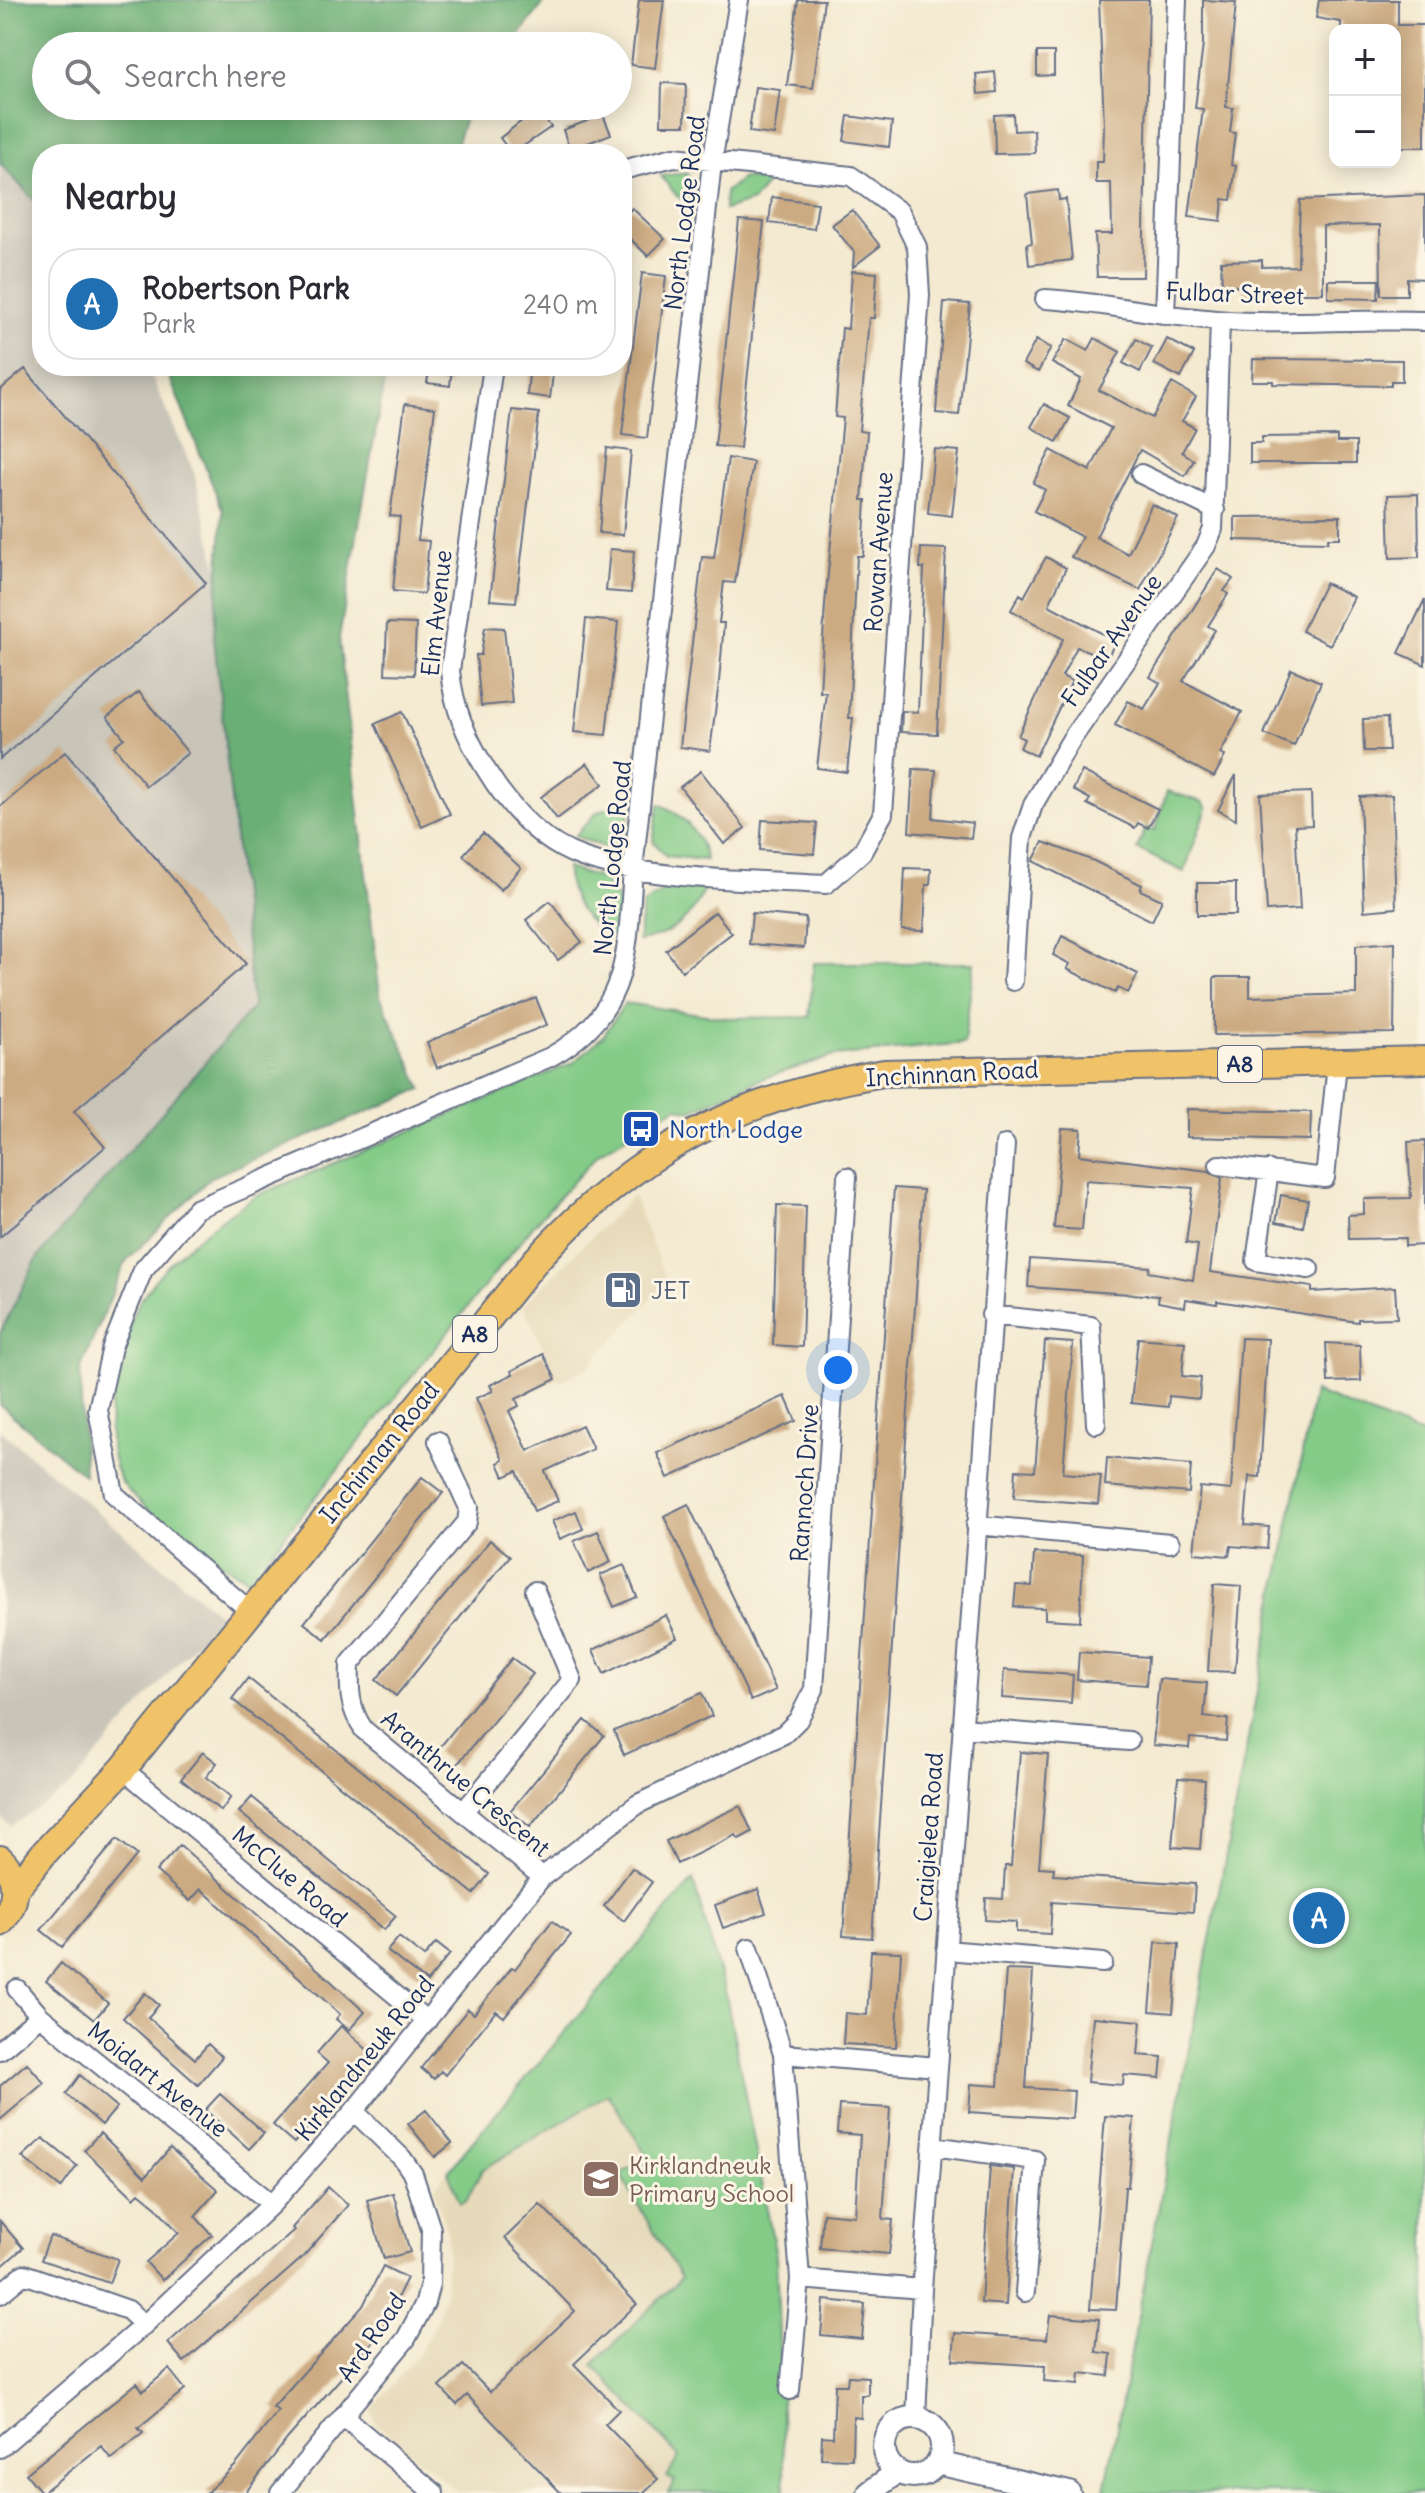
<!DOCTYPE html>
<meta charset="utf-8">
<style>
body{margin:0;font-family:Delius,sans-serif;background:#f2f2f3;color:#2b2b33}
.controls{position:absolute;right:24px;top:24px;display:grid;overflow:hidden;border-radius:16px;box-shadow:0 4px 20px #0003}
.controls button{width:72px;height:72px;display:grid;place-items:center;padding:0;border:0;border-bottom:2px solid #e1e1e2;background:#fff;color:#2b2b33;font:40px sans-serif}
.you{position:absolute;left:838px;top:1370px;width:28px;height:28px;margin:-20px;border:6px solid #fff;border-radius:50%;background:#1a73e8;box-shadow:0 0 0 12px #1a73e833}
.badge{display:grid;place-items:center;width:52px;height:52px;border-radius:50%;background:#1f6fb2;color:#fff;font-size:26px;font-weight:700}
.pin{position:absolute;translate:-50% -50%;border:4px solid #fff;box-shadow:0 2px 8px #0006}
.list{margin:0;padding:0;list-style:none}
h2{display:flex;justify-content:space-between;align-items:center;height:104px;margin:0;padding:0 32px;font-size:34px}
h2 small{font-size:26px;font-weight:400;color:#7c7c81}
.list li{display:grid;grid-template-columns:52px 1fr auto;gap:24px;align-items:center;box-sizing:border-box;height:112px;margin:0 16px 16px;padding:0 16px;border:2px solid #e1e1e2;border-radius:32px}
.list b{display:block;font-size:30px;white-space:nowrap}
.list p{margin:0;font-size:26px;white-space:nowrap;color:#7c7c81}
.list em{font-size:26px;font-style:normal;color:#7c7c81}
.icon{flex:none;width:44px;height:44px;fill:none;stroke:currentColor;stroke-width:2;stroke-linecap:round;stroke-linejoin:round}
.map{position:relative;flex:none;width:1425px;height:2493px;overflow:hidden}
.search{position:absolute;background:#fff;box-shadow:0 4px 20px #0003;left:32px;top:32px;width:600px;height:88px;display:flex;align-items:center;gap:20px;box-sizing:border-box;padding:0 28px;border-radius:44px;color:#7c7c81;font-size:30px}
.panel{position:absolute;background:#fff;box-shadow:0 4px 20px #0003;left:32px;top:144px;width:600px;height:232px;border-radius:32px}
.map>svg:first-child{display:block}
.built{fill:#e6daba}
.industrial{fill:#c8c4b8}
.green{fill:#83cb87;stroke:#4f7d72;stroke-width:2}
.forest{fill:#6aaf74;stroke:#426f69;stroke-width:2}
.building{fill:#ccab82}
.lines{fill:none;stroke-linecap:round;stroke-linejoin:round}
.minor-casing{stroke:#677086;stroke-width:22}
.tertiary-casing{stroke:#677086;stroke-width:26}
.primary-casing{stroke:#677086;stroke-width:30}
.minor{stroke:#fff;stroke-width:18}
.tertiary{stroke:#fff;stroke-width:22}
.primary{stroke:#f1c369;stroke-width:26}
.labels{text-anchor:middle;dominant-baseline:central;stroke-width:6;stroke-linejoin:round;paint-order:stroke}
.shield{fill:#fcf5e5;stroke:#5e6a86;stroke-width:2}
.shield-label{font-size:22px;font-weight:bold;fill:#1b2f5e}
.street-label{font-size:24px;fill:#1b2f5e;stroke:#fcf5e5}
.transit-label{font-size:24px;fill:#164399;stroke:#fcf5e5;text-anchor:start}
.service-label{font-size:24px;fill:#4e5e75;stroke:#fcf5e5;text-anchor:start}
.education-label{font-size:24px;fill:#785e54;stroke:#fcf5e5;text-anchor:start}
</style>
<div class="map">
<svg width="1425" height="2493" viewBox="0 0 1425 2493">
<rect width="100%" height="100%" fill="#fcf5e5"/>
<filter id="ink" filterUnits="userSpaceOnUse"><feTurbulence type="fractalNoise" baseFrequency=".0125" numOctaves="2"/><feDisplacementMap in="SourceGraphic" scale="16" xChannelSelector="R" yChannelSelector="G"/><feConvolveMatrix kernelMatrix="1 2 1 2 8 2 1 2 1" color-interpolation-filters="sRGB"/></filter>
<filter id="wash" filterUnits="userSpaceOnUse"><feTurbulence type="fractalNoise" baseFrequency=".006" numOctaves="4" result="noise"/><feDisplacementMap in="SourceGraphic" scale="32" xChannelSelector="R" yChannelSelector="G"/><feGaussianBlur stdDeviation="1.8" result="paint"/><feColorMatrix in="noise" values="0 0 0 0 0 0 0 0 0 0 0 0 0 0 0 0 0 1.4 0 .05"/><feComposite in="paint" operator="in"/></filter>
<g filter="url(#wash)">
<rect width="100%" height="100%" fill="#f4ead1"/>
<path class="built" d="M633,1196l34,86 -80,86 -28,14 -36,-77z
M693,1880l33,115 50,261 9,237h-326l-84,-70 -4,-13 49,-59 15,-27 10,-31 3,-57 -14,-48z"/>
<path class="industrial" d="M0,161l42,46v159h105l47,107 35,140 48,408 -277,338z
M0,1430l220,185 -152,173 -57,38 -11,-9z"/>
<path class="green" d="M686,173l12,15 -2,19 -19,-11 -16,-20z
M743,178l26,3 -16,20 -29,9 1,-18z
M1167,791l36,11 4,6 -23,64 -47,-23 9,-21 9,3z
M630,800l-3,37 -18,12 -34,-13 22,-24z
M659,804c25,11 41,29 47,56l-40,-4 -13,-15z
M566,868l37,11 10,16 8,6 -5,37c-32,-13 -46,-37 -50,-70z
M667,883l37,6c-11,30 -35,48 -66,52l5,-37 18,-11z
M814,963h160l-10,80 -130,13 -73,23 -71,32 -13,-4 -78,46 -67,74 -283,353c-30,-16 -113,-72 -129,-101 -24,-46 -3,-147 26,-187 28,-40 70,-70 110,-96l317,-133 30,-27 22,-33 102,15 82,-1z
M1314,1392l111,44v1057h-315l-5,-3z
M693,1880l33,115 50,261 9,237h-117l7,-12 -8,-4 12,-21 -86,-91 88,-87 -61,-104 28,-16 -40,-64 -126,76 -16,31 -6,2 -12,-32z"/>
<path class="forest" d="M0,0h546l-35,46h-465v60h423l-16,48h-411v55l-42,-46z
M165,366h222l-48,272 41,358 42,93 -211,88 -85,84 -46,109 4,105 -84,-70v-72l38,-76 215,-250 -39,-369 9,-127z"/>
<g id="blocks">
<path class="building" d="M639,0h25l-9,68 -24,-3z
M798,0h26l-11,88 -26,-3z
M1099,0h50l-6,277h-46l-2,-43h17l-1,-51h-15v-21h7l1,-37z
M1203,0l33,2 -10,105 7,1 -3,24 5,1 -4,32 5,1 -5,34 -8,-1 -2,22 -32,-4 14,-108 -8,-1 8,-63z
M1319,0h79v25h27v122h-30v-117h-54v-8l-25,-4z
M1037,52h17v23l-17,1z
M995,72l2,20 -19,2 -2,-20z
M662,83l24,1 -1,41h-24z
M755,87l25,3 -6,45 -25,-3z
M537,109l14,18 -39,27 -12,-16z
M1013,114l1,17 20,-1 1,23 -40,1 -1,-39z
M603,115l8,19 -41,16 -7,-20z
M848,116l44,6 -3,25 -45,-6z
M1058,190l1,10 7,-1 6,61 -43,5 -2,-21 5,-1 -5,-49z
M1425,195v84l-18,-1v17h-26l-1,-70 -57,1v67h-78l-1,-7h-22l-1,-25 41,-1v7l36,-1 2,-66z
M772,197l46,6 -4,26 -45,-6z
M632,208l33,31 -17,17 -26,-25v-12z
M852,210l28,36 -27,21 1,-15 -22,-27z
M739,220l25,2 -24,226 -25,-2z
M852,271l25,2 -3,45h-5l-10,113 8,1 -5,68h4l-3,56h-6l-8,162h4l-6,54 -30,-4 9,-76h-6l5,-88 18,-186 -8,-1 7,-89 6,1z
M642,273l24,3 -19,162 -25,-3z
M1328,280h51l-1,19 -50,-1z
M944,302l26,2 -11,111 -23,-2z
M1095,338l25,14 -21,38 53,28 20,-35 24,14 -14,24 13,7 -13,24 12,8 -9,16 -45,-26 -44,87 32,17 24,-50 26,14 -38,72 -69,-33 11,-20 -48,-26 11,-21 -12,-7 18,-33 39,21 21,-43 -43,-22 13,-27 -29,-16 14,-24 22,12z
M1136,339l16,9 -12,24 -17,-9z
M1167,339l27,14 -13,25 -27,-14z
M1036,340l15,8 -13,24 -15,-8z
M1253,359l149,1v21h-11v5l-118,-2v-3h-21z
M430,366h22l-2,20 -23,-3z
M530,366h24l-4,32 -23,-3z
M25,369l181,214 -206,176v-369z
M405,404l30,4 -17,132 11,1 -5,53 -31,-3 7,-74 -10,-1z
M1044,404l26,14 -13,24 -26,-15z
M512,410l27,3 -23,189 -26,-2z
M1337,436v6h19v21h-106v-20h12v-6z
M607,448l24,3 -8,84 -24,-2z
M934,449l25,2 -7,65 -24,-3z
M728,458l25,4 -18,121 -11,-1 -5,41h5l-5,59 -9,69 -30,-4 22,-190 12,1z
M1418,494l1,63 -29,1 -2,-63z
M1340,516v22h-12v4l-93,-2v-23z
M921,548l25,1 -9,185 -36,-2 1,-21 16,1 6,-144h-4z
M610,549l24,2 -3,42 -25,-2z
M1046,557l20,11 -17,37 67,36 -9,17 -30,-11 -15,29 10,5 -36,75 -16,-8 4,-9 -6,-3 45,-97 -52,-29 9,-16 4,3z
M1218,569l15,10 -9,12 4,3 -20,32 7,4 -32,51 59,31 -22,42 5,2 -11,21 -99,-52 13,-24 16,8 16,-26 -10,-6z
M1325,583l29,14 -24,48 -28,-14z
M1425,599v66l-26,-12z
M586,619l32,3 -12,113 -32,-3z
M387,623l29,1 -2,51 -29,-1z
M485,627l19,1 8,75 -31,3 -5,-51h5z
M1291,669l30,13 -27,64 -30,-12z
M139,692l49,61 -42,33 -32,-40 10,-8 -17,-21z
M402,712l48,102 -28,13 -47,-103z
M1387,718l2,33h-25l-1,-32z
M65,752l181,212 -172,147 31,36 -105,90v-430z
M587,763l16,21 -46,35 -16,-22z
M913,769l23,1 -3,48 40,5 -2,15 -62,-6z
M701,771l44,57 -21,16 -44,-57z
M1082,771l76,38 -10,19 -10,-5 -3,5 -48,-24 3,-5 -17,-9z
M1236,775v45l-18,-10z
M1311,792l1,33 -17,1 5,83 -33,2 -7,-117z
M1392,795l4,113 -32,3 -4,-114z
M762,820l55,3 -3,31 -54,-4z
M483,833l38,35 -20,22 -38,-35z
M1043,842l51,19 48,24 -2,5 22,10 -10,21 -119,-60z
M905,868l26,1 -1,16h-4l-2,46 -22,-1z
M1197,883h39v32h-39z
M550,901l32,41 -24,18 -32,-40z
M715,912l17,21 -50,38 -16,-21z
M752,913l54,5 -2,30 -55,-4z
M1062,936l76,38 -10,19 -10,-5 -3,5 -48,-24 3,-5 -17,-9z
M1395,942l-1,91 -180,2v-58h36v20l106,-3v-49z
M536,998l11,27 -110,43 -10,-26z
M1187,1109l124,3 -1,28 -123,-3z
M1062,1128l19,1 -2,26 130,16 13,7 -12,94 102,15v5l83,-5 2,31 -39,1v3l-141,-21v3l-31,-5 -1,8 -27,-5 1,-6 -131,-9 2,-28 120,8 -1,5 44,8 5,-35 -12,-2 7,-55 -107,-8 -4,50 -28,-2z
M1425,1141v104l-20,1v-8l-56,1 -1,-24 16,-1v-15l47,-1 -3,-56z
M894,1188l29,2 -51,748 -29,-2z
M1281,1195l27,5 -5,27 -27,-5z
M777,1205l29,1 -4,141 -29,-2z
M1138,1338l47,4 -3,34 19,2 -2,21 -30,-3 -1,11 -37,-4z
M1241,1338l27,1 -8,138 -11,-1 -4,49 24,2 -2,22 -36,-3 -2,10 -35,-3 6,-66 31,3z
M1045,1341l28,2 -10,130 38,3 -3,28 -84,-6 2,-28 19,1z
M1326,1343l34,2 1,36 -33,1z
M543,1354l13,25 -40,20 3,7 -10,5 19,40 54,-26 11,24 -48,22 13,30 -24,10 -17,-40 -13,6 -6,-14 5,-3 -27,-62 17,-7 -3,-6 23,-11 -2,-3z
M785,1396l11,25 -128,57 -11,-25z
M1107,1458l84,7 -2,28 -84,-7z
M422,1477l21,16 -118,146 -21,-16z
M688,1504l88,186 -25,11 -87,-185z
M576,1511l7,18 -23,10 -8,-18z
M598,1531l13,31 -23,11 -14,-32z
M490,1540l20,16 -114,140 -20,-16z
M1034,1553l49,2 -3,66 -35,-2v-11l-31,-1 2,-22 16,1z
M624,1565l13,32 -23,10 -14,-32z
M1214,1584l27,2 -6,86 -27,-1z
M666,1615l11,23 -73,36 -11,-24z
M1079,1652l69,5 -2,28 -69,-5z
M512,1658l21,16 -78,93 -19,-15z
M1004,1670l69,5 -2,28 -69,-5z
M248,1678l241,196 -15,20 -242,-195z
M1159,1679l48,4 -3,34 24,2 -2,22 -36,-3 -1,10 -36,-3z
M702,1693l10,23 -88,39 -10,-24z
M585,1720l19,16 -74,91 -20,-16z
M203,1752l14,11 -11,14 25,20 -10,14 -40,-32z
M1020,1752l28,2 -9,113 15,1 -1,7 142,9 -2,28 -141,-10 -2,32 -34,-2v-10l-31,-2 1,-22 17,1 2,-33h6z
M1178,1778l27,2 -5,69 -28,-2z
M252,1797l144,119 -12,14 -145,-118z
M740,1806l12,26 -13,7 -3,-4 -59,29 -11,-23z
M117,1839l20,16 -75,92 -21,-17z
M180,1845l185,167 -16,18 -13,-11 4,-5 -139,-125 -11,12 -34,-30z
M632,1868l20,14 -28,39 -20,-15z
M758,1889l8,24 -43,15 -8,-23z
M552,1921l19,14 -67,82 -8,-6 -51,64 -4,-4 -7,8 -13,-11 47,-59 6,5 38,-47 3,2z
M399,1937l25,20 12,-14 14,11 -23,28 -40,-31z
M1156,1942l23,2 -6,69 -23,-2z
M871,1951l30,1 -5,95 -53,-3 2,-31 22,2z
M61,1963l47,40 -14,17 -48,-39z
M1006,1970l27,1 -7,117 48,3 -2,28 -103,-7 2,-28 27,2z
M145,1993l14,12 -11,12 47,42 13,-15 14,13 -24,28 -75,-67z
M1093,2017l48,4 -3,34 24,2 -2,21 -36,-3 -1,10 -36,-3z
M341,2026l31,28 -78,89 -21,-18 55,-62 -11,-10z
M27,2063l17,20 -44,37v-34z
M80,2075l37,32 -15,18 -36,-31z
M220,2094l44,39 -15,16 -44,-39z
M839,2105l51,3 -7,111 10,1 -4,34 -69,-6 3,-35 32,3 5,-81 -23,-2z
M426,2110l26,33 -17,14 -27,-33z
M1105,2116l29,2 -6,69h-3l-9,123 -26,-1z
M100,2133l45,44 25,-29 48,42 -23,26 17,19 -50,45 -16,-18 33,-29 -23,-26 -17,-14 -5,5 -50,-48z
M43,2138l34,28 -16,22 -39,-31z
M990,2166l24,3 -8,136 -25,-2z
M328,2187l20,18 -46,53 -118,104 -16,-19 126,-113 -2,-2z
M393,2193l17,59 -26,7 -17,-59z
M540,2204l97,100 -63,60 45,46 -14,14 53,55 -15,14h-82l-94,-98 -10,10 -17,-18 23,-22 27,27 85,-81 -70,-73z
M0,2221l23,27 -23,20z
M50,2236l68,23 -9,24 -68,-23z
M383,2266l24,12 -29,58 -90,102 -43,55h-39l29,-27 43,-55 -5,-4 90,-101z
M824,2300l41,4 -3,35 -41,-4z
M1050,2315l49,4 -3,33 15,2 -2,22 -29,-3 -1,11 -35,-3 1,-15 -92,-6 2,-27 92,6z
M169,2369l16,20 -47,39 5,5 -32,26 -10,-13 -59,47 -16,-19 111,-91 6,8z
M848,2376l20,1v18h-7v23l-8,-1 -1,42 -31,-1 1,-22 11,1 2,-52h12z"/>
</g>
</g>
<g filter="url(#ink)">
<use href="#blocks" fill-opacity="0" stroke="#677086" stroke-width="2"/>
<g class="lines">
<g class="minor-casing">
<path id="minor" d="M1045,299c58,3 113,17 171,21 69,6 140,-2 209,1
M1165,315l12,-315
M493,366l-43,305c4,38 16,65 35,97 23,38 54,74 97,89 64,23 175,23 244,27l36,-32 21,-38 37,-519 -3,-48 -17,-35 -49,-36 -177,-19 -52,13
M1141,474l74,36
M1013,981l9,-143 11,-33 38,-65 135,-194 7,-17 7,-208
M1219,1165l106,13 12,-114
M1269,1170l-13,91 53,8
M991,1315l100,11 5,98
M438,1441l31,67 -2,14 -117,142c-1,25 -1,45 14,66l178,147
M976,1525l194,18
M250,1611l-136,-117 -16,-84 14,-63 31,-77 53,-61 354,-152c81,-45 77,-106 83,-188l79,-706 27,-163
M962,1728l167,13
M123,1769l304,252
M464,1811l108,-131 -37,-89
M749,1948l34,106 17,225 -10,111
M946,1950l157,13
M17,1989l23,27 232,188
M0,2050l40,-34
M783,2054l155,13
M933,2146l102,14 -10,132
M800,2279l122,10
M0,2294l24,-20 104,36 16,15
M344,2417l90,76
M916,2418l6,-129 83,-1144
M0,2448l144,-123 128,-121 82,-93 188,-234 96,-73 146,-70 14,-14 16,-31 33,-512
M280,2493l126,-154 19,-36 5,-20 1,-54 -18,-55 -11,-16 -48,-47"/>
</g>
<g class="tertiary-casing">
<path id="tertiary" d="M884 2447a29 29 0 1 1 58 0a29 29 0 1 1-58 0Z
M937,2463l132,30
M869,2493l28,-21"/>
</g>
<g class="primary-casing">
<path id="primary" d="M0,1859c20,19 18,44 0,64
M15,1889l30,-37 78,-83 413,-509c101,-110 201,-163 348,-187l541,-13"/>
</g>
<use href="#minor" class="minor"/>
<use href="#tertiary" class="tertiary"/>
<use href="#primary" class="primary"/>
</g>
</g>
<defs>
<g id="bus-square" transform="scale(2)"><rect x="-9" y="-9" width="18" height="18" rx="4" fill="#1a4fb4" stroke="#fcf5e5"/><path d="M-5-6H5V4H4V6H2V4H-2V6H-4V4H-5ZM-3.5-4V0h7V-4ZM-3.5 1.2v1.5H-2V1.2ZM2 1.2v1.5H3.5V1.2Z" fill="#fff"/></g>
<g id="fuel-square" transform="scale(2)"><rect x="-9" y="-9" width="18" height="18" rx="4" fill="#5c6f8a" stroke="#fcf5e5"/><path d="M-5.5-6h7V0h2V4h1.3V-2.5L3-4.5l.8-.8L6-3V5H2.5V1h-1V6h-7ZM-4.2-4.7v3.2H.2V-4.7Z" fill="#fff"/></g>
<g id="school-square" transform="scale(2)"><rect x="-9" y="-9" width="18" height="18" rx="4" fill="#8d6e63" stroke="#fcf5e5"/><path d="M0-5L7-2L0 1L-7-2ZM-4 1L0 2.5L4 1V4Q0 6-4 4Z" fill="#fff"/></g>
</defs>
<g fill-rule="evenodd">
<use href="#bus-square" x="641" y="1129"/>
<use href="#fuel-square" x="623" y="1290"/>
<use href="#school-square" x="601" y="2179"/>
</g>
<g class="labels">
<g class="shield">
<rect x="1218" y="1046" width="44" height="36" rx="6"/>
<rect x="453" y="1316" width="44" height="36" rx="6"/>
</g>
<g class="shield-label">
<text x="1240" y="1064">A8</text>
<text x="475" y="1334">A8</text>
</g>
<g class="street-label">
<text transform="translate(684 213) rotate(-83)">North Lodge Road</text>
<text transform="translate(1235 293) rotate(2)">Fulbar Street</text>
<text transform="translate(878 552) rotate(-86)">Rowan Avenue</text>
<text transform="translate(436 613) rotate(-84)">Elm Avenue</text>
<text transform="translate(1111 640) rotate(-55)">Fulbar Avenue</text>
<text transform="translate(612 858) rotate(-84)">North Lodge Road</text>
<text transform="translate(952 1073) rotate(-3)">Inchinnan Road</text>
<text transform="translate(379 1452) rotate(-51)">Inchinnan Road</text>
<text transform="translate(804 1483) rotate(-86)">Rannoch Drive</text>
<text transform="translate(466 1783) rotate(40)">Aranthrue Crescent</text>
<text transform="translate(928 1837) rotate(-86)">Craigielea Road</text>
<text transform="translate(290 1876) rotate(40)">McClue Road</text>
<text transform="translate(364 2058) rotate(-51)">Kirklandneuk Road</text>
<text transform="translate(158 2079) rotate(38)">Moidart Avenue</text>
<text transform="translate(371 2337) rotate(-56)">Ard Road</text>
</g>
<g class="transit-label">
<text x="669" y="1129">North Lodge</text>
</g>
<g class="service-label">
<text x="651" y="1290">JET</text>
</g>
<g class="education-label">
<text x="629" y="2165">Kirklandneuk<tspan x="629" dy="28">Primary School</tspan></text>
</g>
</g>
</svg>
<div class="controls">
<button>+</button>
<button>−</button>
</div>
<div class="you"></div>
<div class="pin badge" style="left:1319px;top:1918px">A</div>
<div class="search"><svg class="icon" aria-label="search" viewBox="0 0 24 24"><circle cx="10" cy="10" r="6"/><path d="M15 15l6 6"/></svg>Search here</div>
<section class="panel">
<h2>Nearby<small></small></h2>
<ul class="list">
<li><span class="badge">A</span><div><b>Robertson Park</b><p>Park</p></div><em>240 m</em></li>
</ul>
</section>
</div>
